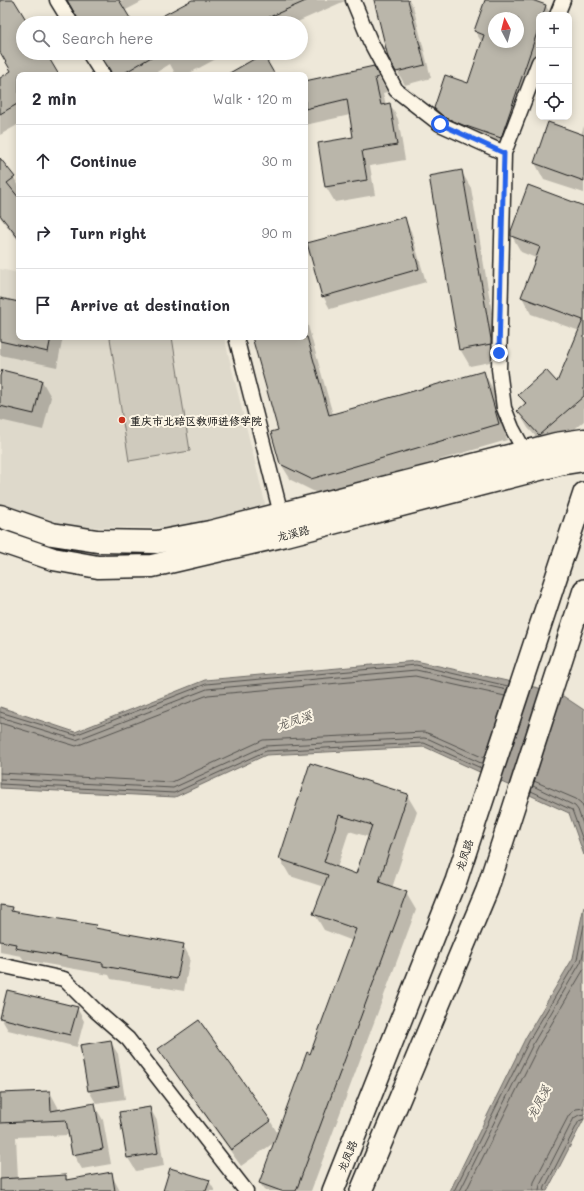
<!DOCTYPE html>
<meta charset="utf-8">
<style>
body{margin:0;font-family:Mali,"LXGW WenKai TC",sans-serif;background:#f7f7f7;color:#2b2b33}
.controls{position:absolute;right:12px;top:12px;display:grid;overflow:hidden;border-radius:8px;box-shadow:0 2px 10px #0003}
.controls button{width:36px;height:36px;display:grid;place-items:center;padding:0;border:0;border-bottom:1px solid #e1e1e2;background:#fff;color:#2b2b33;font:20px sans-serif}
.compass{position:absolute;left:488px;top:12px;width:36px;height:36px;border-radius:50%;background:#fff;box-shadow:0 2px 10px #0003;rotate:353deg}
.stop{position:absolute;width:12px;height:12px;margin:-9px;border:3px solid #2563eb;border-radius:50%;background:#fff}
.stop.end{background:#2563eb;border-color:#fff;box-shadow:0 1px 4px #0008}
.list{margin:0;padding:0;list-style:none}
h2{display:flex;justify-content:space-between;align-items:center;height:52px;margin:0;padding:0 16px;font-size:17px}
h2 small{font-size:13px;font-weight:400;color:#7c7c81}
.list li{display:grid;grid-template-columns:26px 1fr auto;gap:12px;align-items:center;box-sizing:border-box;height:72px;padding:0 16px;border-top:1px solid #e1e1e2}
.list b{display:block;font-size:15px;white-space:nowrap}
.list em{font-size:13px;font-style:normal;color:#7c7c81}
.icon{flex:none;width:22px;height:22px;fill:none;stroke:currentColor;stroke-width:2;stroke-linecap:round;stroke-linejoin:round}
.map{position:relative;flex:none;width:584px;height:1191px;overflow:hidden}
.search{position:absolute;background:#fff;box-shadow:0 2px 10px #0003;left:16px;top:16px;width:292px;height:44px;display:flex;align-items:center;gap:10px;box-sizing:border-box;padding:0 14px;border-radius:22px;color:#7c7c81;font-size:15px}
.panel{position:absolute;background:#fff;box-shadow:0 2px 10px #0003;left:16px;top:72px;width:292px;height:268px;border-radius:8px}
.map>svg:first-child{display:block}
.built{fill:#ded9cb}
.green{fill:#cfcabd;stroke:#76736c}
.water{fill:#a7a299;stroke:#6f6c67}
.shadow{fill:#0003;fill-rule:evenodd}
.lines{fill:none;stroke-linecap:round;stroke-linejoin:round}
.shore{stroke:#54524e;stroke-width:1}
.building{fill:#bab6aa;stroke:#1c1c1c;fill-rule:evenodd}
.street-casing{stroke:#1c1c1c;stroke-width:17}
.primary-casing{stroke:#1c1c1c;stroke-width:24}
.highway-casing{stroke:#1c1c1c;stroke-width:25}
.street{stroke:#fcf5e5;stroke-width:14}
.primary{stroke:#fcf5e5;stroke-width:21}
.highway{stroke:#fcf5e5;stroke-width:22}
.route{stroke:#2563eb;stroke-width:5}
.poi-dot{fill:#c8321e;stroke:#fcf5e5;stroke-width:1.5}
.labels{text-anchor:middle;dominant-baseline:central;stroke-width:4;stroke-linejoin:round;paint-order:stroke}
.poi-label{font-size:11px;font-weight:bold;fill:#1c1c1c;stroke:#fcf5e5;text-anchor:start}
.street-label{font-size:11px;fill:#1c1c1c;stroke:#fcf5e5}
.water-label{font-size:12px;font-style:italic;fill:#5b5854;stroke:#fcf5e5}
</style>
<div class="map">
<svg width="584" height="1191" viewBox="0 0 584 1191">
<rect width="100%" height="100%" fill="#eee8d9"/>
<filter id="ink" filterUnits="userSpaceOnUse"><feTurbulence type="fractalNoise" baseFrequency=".025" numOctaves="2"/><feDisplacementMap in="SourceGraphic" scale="8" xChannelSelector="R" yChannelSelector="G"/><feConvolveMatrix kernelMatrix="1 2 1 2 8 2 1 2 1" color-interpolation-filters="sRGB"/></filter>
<g filter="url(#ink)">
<path class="built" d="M0,269l19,4v64h205l42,170 -93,21 -103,-1 -70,-23z"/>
<path class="green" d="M114,337h58l18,114 -61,10 -19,-123z"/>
<path class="water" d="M416,661l141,31 27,18v145l-15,-42 -144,-66 -159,8 -91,42 -175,-9v-81l75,25 130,-52z
M584,906v213l-37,72h-97l76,-154 47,-79z"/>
<path class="shadow" d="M0,0h13l14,23h-4v30h22l13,22h-39v49l-19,11v-56l13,-7 -13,-21z
M67,0h78l-21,11 7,12h-50z
M194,0h153l-52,23h-144z
M381,0h28l4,6 18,72 -26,7 -16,-28z
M486,0h42l18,6 5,9h-12v55l-29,84 -66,-29 -9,-17 33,-24 14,-41 -7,-12zM494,18h24v24h-24z
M100,53h127l-41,22h-10l-6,-11 -18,11h-39z
M373,67l14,25 -4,1 3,12 4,-1 8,15 7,41 -35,6 5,29 -40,7 -9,-15 -7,-43 35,-6 -4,-23 -45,10v-43z
M584,126v67l-40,-13 -9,-17 46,-28z
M0,160l14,18 5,8v11l-1,1 1,1v42l-19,-24z
M461,171l10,17 29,172 -30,6 -10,-17z
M584,207v214l-35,30 -21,-23 -10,-17 7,-6 -5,-10 37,-11 23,-53 -49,-17 -9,-17 14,-39 -15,-6 -9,-16z
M404,218l7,13 15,51 -96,27 -7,-13z
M0,299l19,4v34h44l-6,30 -57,-12z
M305,315l28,100 151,-42 9,16 14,51 -186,55 -30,-15 -10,-16 -2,-33 -26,-94h52z
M0,380l42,1 9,16 -8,33 -43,-10z
M311,764l96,31 10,17 -25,76 14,5 10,17 -105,281h-46l-5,-8 15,-41 -34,24 -72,-101 -9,-16 39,-28 72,101 7,12 33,-79 42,-114 -29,-11 -10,-17 10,-26 -34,-11 -10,-17zM349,831l20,6 -12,38 -20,-7z
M0,906l11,2 3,4 81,14 2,4 86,15 7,13 -6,33 -73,-12 -2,-4 -85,-15 -3,-4 -21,-4z
M77,1008l7,13 -7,26 -69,-17 -7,-12z
M110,1041l8,13 7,45 -29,4 -7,-12z
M50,1092l8,15 1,3 35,-5 9,15 8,44 -29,5 -9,-15 -3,-19 -54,2 2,42 47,-3 3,5 43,-7 9,17h-120v-97z
M150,1108l7,13 7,45 -28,5 -8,-13 -7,-45z
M209,1181l6,10h-51z"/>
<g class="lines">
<path class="shore" d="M0,712l75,23 131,-51 210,-19 92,21
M0,717l76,23 131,-51 209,-19 91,20
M0,723l76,23 132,-51 207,-19 90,20
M0,773l172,9 91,-42 161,-8 6,2 54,24
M0,779l173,9 92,-42 159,-8 5,1 54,25
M534,781l42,18 5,4 3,6
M0,784l174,9 92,-42 158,-8 57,25
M533,786l42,20 3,4 6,17
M531,791l41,19 12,33
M454,1191l76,-152 47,-79 7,-35
M460,1191l74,-149 47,-80 3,-12
M466,1191l73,-146 45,-76
M533,1191l1,-9 35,-67 7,-6 8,-1
M539,1191l1,-6 34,-67 5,-3 5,-1
M544,1191l1,-4 34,-66 5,-2"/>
</g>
<path class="building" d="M0,0h14l14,23h-5v30h23l13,22h-40v28l-19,11v-36l11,-7 -11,-19z
M67,0h52l14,23h-53l-2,-4z
M192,0h116l-52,23h-107z
M374,0h34l17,65 -29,7 -8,-15z
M485,0h47l14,5 -3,10h-4v12l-38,111 -38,-13 -19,-8 -10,-9 11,-33 23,8 16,-48 -10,-4zM494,18h24v24h-24z
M99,53h59l-37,22h-9l-2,-5z
M263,54l12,21h-49z
M374,66l5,11 -4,1 6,27 9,-2 7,42 -35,6 5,29 -42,7 -7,-44 35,-6 -6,-38 -42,10v-28z
M548,122l36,13v46l-50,-18z
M0,158l15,19 -8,6 12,15v41l-19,-24z
M462,170l29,169v5l-32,6 -30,-174z
M528,185l56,21v190l-45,39 -22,-24 9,-8 -8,-8 28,-25 11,12 26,-62 -62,-23 19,-50 -29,-11v-5z
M405,217l14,52 -97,28 -15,-54z
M0,298l19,4v35h32l-3,15 -48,-11z
M252,337h55l22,78 155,-44 15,53 -188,55 -31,-15 -9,-32 7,-2z
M2,370l40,10 -8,34 -34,-8v-30z
M310,763l98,31 -29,88 28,10 -111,299h-15l-22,-8 48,-131 3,2 46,-125 -43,-15 15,-39 -49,-16zM339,815l33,10 -16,49 -32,-12z
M0,905l12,2 -1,4 85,14 -1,3 89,16 -7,35 -74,-13v-3l-88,-15 1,-4 -16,-3z
M7,990l71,17 -8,28 -70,-17z
M199,1020l72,101 -40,29 -73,-101z
M111,1040l8,46 -31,5 -8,-46z
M50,1091l1,20 44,-8 8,46 -31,6 -6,-35 -66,3v-30z
M150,1107l8,46 -31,5 -8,-46z
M170,1168l40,12 -4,11h-43z
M112,1172l3,19h-115v-12l66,-4v5z"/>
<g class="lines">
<g class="street-casing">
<path id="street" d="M57,0l14,23
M353,0l17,41 26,49 44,34 64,29
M557,15l6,-15
M89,53l14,22
M236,337l45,177
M525,452l-13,-24 -8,-20 -5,-39 5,-216 35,-91
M0,965l64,14 32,32 32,28 118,152"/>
</g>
<g class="primary-casing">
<path id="primary" d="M333,1191l123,-310 128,-388
M361,1191l126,-301 97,-300"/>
</g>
<g class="highway-casing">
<path id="highway" d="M0,516l52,18 45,7 60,1 53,-10 346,-88 28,-4
M0,541l53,18 45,8 54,-1 134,-31 273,-71 25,-4"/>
</g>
<use href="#street" class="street"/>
<use href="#primary" class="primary"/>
<use href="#highway" class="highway"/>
</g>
</g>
<g class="lines" filter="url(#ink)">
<path class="route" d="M440,124l64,29 -5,200"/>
</g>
<circle class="poi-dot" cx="122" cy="420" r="4"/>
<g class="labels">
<g class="poi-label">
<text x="130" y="420">重庆市北碚区教师进修学院</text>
</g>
<g class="street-label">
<text transform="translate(293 533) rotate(-14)">龙溪路</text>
<text transform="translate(464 855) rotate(-72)">龙凤路</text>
<text transform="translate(347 1156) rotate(-68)">龙凤路</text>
</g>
<g class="water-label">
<text transform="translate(294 720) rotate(-18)">龙凤溪</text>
<text transform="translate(538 1102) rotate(-63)">龙凤溪</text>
</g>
</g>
</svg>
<div class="controls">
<button>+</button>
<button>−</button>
<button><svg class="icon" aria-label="locate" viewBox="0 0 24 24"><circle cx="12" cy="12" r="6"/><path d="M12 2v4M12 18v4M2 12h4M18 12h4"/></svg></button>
</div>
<svg class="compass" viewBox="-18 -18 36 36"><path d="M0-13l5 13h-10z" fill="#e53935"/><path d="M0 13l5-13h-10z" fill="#7c7c81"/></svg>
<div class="stop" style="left:440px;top:124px"></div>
<div class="stop end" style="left:499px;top:353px"></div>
<div class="search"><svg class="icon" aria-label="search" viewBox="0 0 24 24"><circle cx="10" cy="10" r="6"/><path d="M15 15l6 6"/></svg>Search here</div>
<section class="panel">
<h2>2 min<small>Walk · 120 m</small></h2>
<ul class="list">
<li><svg class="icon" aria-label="ahead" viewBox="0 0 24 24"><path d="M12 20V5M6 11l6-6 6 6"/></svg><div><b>Continue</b></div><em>30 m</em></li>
<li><svg class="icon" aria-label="right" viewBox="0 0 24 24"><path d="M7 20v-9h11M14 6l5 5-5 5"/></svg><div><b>Turn right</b></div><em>90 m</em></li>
<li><svg class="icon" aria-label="arrive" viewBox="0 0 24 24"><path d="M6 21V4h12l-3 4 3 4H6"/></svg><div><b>Arrive at destination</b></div></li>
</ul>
</section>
</div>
